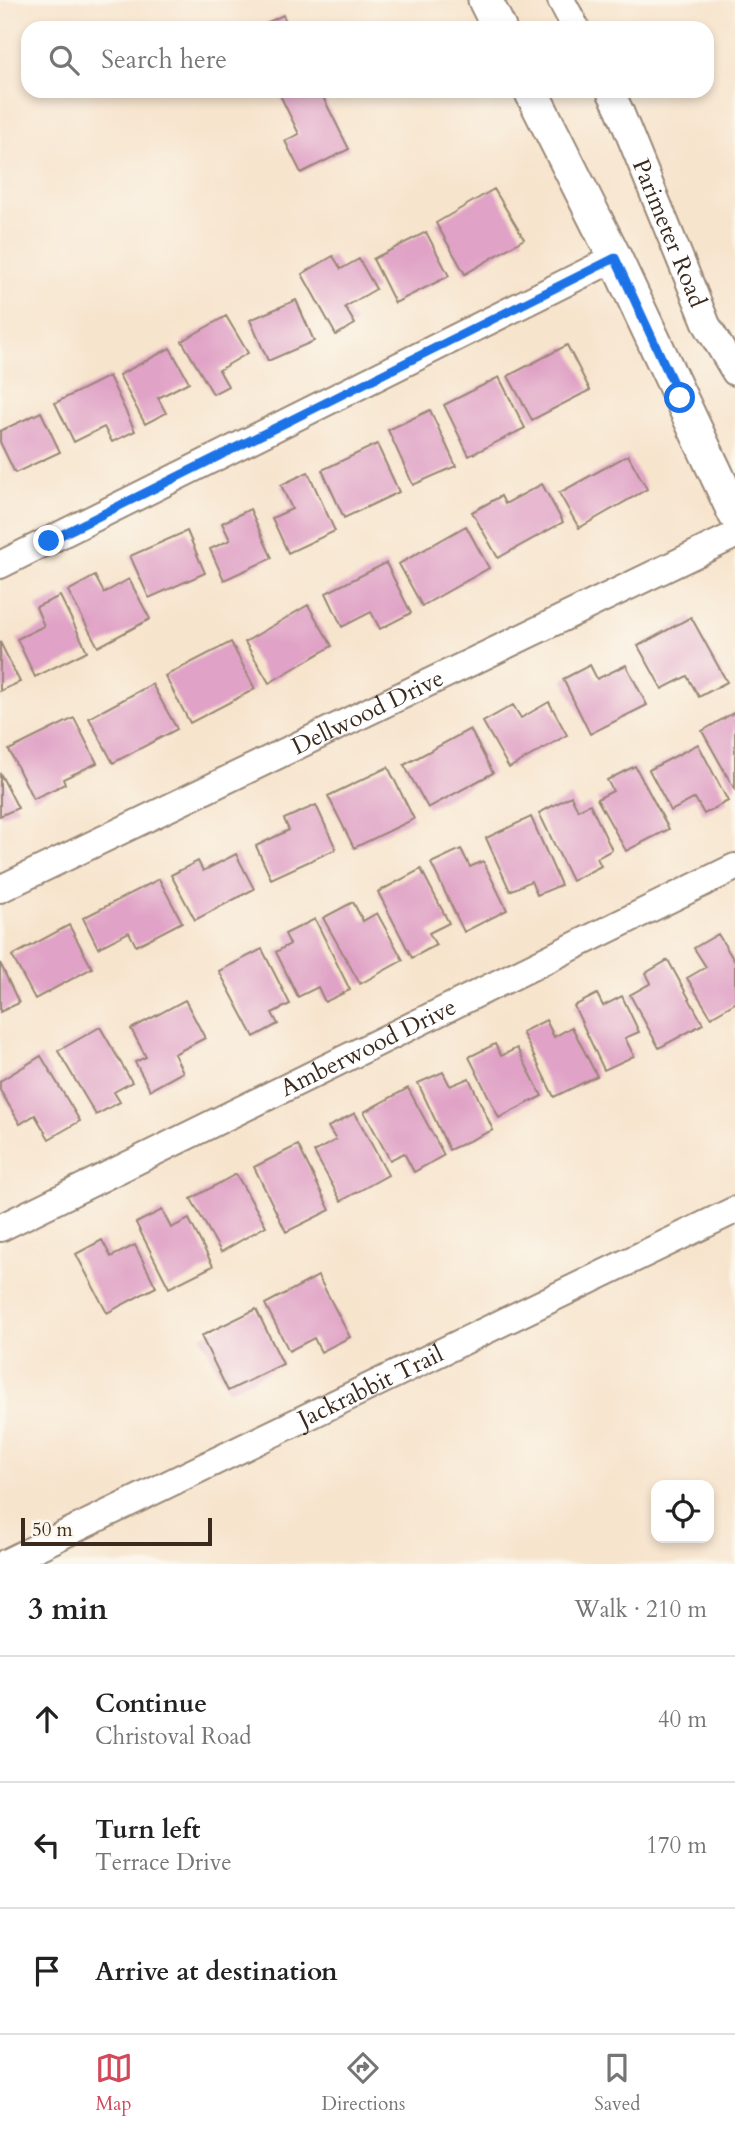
<!DOCTYPE html>
<meta charset="utf-8">
<style>
body{margin:0;font-family:Cardo,serif;background:#f2f2f2;color:#222}
.controls{position:absolute;right:21px;bottom:21px;display:grid;overflow:hidden;border-radius:14px;box-shadow:0 4px 10px #0003}
.controls button{width:63px;height:63px;display:grid;place-items:center;padding:0;border:0;border-bottom:2px solid #e0e0e0;background:#fff;color:#222;font:35px sans-serif}
.scale{position:absolute;left:21px;bottom:18px;width:191px;box-sizing:border-box;padding-left:7px;border:4px solid #3b2a1e;border-top:0;font-size:19px;line-height:24px;white-space:nowrap;color:#3b2a1e;-webkit-text-stroke:5px #fbf7ec;paint-order:stroke}
.stop{position:absolute;width:21px;height:21px;margin:-16px;border:5px solid #1a73e8;border-radius:50%;background:#fff}
.stop.end{background:#1a73e8;border-color:#fff;box-shadow:0 2px 7px #0008}
.list{margin:0;padding:0;list-style:none}
h2{display:flex;justify-content:space-between;align-items:center;height:91px;margin:0;padding:0 28px;font-size:30px}
h2 small{font-size:23px;font-weight:400;color:#767676}
.list li{display:grid;grid-template-columns:46px 1fr auto;gap:21px;align-items:center;box-sizing:border-box;height:126px;padding:0 28px;border-top:2px solid #e0e0e0}
.list b{display:block;font-size:26px;white-space:nowrap}
.list p{margin:0;font-size:23px;white-space:nowrap;color:#767676}
.list em{font-size:23px;font-style:normal;color:#767676}
.icon{flex:none;width:38px;height:38px;fill:none;stroke:currentColor;stroke-width:2;stroke-linecap:round;stroke-linejoin:round}
.map{position:relative;flex:none;width:735px;height:1564px;overflow:hidden}
.search{position:absolute;background:#fff;box-shadow:0 4px 10px #0003;left:21px;right:21px;top:21px;height:77px;display:flex;align-items:center;gap:18px;box-sizing:border-box;padding:0 24px;border-radius:21px;color:#767676;font-size:26px}
.sheet{height:469px;background:#fff}
nav{display:flex;justify-content:space-around;align-items:center;box-sizing:border-box;height:98px;border-top:2px solid #e0e0e0;background:#fff;font-size:19px;color:#767676}
nav a{display:grid;justify-items:center;gap:4px}
nav .on{color:#d1495b}
.map>svg:first-child{display:block}
.building{fill:#e0a2c6}
.lines{fill:none;stroke-linecap:round;stroke-linejoin:round}
.minor-casing{stroke:#998776;stroke-width:30}
.tertiary-casing{stroke:#998776;stroke-width:37}
.minor{stroke:#fff;stroke-width:26}
.tertiary{stroke:#fff;stroke-width:33}
.route{stroke:#1a73e8;stroke-width:9}
.labels{text-anchor:middle;dominant-baseline:central;stroke-width:6;stroke-linejoin:round;paint-order:stroke}
.street-label{font-size:24px;fill:#3b2a1e;stroke:#fbf7ec}
</style>
<div class="map">
<svg width="735" height="1564" viewBox="0 0 735 1564">
<rect width="100%" height="100%" fill="#fbf7ec"/>
<filter id="ink" filterUnits="userSpaceOnUse"><feTurbulence type="fractalNoise" baseFrequency=".0143" numOctaves="2"/><feDisplacementMap in="SourceGraphic" scale="14" xChannelSelector="R" yChannelSelector="G"/><feConvolveMatrix kernelMatrix="1 2 1 2 8 2 1 2 1" color-interpolation-filters="sRGB"/></filter>
<filter id="wash" filterUnits="userSpaceOnUse"><feTurbulence type="fractalNoise" baseFrequency=".00686" numOctaves="4" result="noise"/><feDisplacementMap in="SourceGraphic" scale="28" xChannelSelector="R" yChannelSelector="G"/><feGaussianBlur stdDeviation="1.57" result="paint"/><feColorMatrix in="noise" values="0 0 0 0 0 0 0 0 0 0 0 0 0 0 0 0 0 1.4 0 .05"/><feComposite in="paint" operator="in"/></filter>
<g filter="url(#wash)">
<rect width="100%" height="100%" fill="#f7e4cd"/>
<g id="blocks">
<path class="building" d="M283,15l6,13h-33z
M278,91h42l29,58 -48,24 -16,-32 14,-7z
M494,189l30,50 -59,35 -29,-51z
M426,232l23,44 -54,27 -22,-44z
M333,256l8,13 18,-10 17,30 -31,18 10,17 -19,11 -34,-61z
M296,300l18,41 -46,20 -18,-41z
M226,316l22,37 -29,17 9,16 -15,8 -31,-53z
M567,345l23,45 -58,30 -24,-44z
M170,348l19,34 -31,16 8,15 -21,11 -26,-49z
M109,376l26,55 -23,11 -8,-15 -30,15 -19,-39z
M499,377l26,51 -56,28 -25,-51z
M430,410l26,56 -43,19 -25,-55z
M41,412l19,40 -45,21 -15,-31v-11z
M377,444l22,48 -55,26 -22,-48z
M628,455l19,34 -68,39 -20,-35z
M308,472l27,59 -47,22 -16,-35 20,-9 -11,-24z
M542,484l21,38 -65,36 -26,-46 29,-16 4,8z
M250,509l22,49 -48,22 -14,-31 20,-9 -8,-17z
M466,526l23,42 -67,38 -23,-42z
M187,531l18,42 -56,25 -19,-42z
M386,563l25,50 -31,16 -9,-17 -29,15 -16,-34z
M95,576l9,17 25,-14 21,40 -52,28 -30,-56z
M60,596l27,55 -52,26 -18,-38 27,-13 -8,-19z
M308,605l24,41 -63,37 -24,-41z
M691,617l36,65 -28,15 -12,-21 -25,13 -24,-43z
M0,642l20,40 -20,9z
M231,642l24,47 -65,34 -25,-47z
M590,665l7,14 29,-14 21,40 -57,29 -27,-55z
M152,684l25,45 -64,34 -24,-45z
M549,702l18,33 -58,33 -26,-46 30,-17 8,13z
M735,712v78l-33,-59z
M74,718l23,45 -34,16 2,5 -32,15 -24,-49z
M470,729l23,44 -65,35 -24,-43z
M698,744l30,57 -24,13 -9,-16 -24,13 -22,-41z
M635,766l34,63 -43,22 -29,-52 16,-8 -6,-11z
M388,767l26,52 -60,29 -26,-52z
M0,773l18,35 -18,8z
M571,796l7,14 12,-6 22,46 -15,8 4,8 -29,15 -33,-68z
M316,805l20,44 -65,30 -15,-33 33,-16 -5,-11z
M531,817l30,68 -24,10 -6,-14 -21,10 -24,-53z
M461,849l9,18 13,-6 24,49 -43,22 -33,-69z
M236,854l18,35 -59,31 -24,-45 27,-14 5,10z
M421,869l28,54 -20,10 7,12 -24,13 -34,-66z
M159,879l23,43 -46,24 -7,-14 -31,16 -15,-30z
M353,902l10,19 14,-8 26,47 -43,24 -37,-66z
M315,919l35,71 -25,12 -7,-15 -20,10 -22,-45 14,-8 -5,-10z
M69,925l23,43 -57,31 -23,-43z
M718,934l17,28v41l-24,14 -24,-39 19,-11 -12,-19z
M262,949l28,55 -18,9 6,11 -24,13 -35,-66z
M668,960l35,64 -44,24 -29,-53 21,-12 -5,-10z
M0,963l19,40 -19,9z
M597,994l6,12 19,-10 17,36 -14,6 9,18 -30,14 -30,-64z
M185,1000l20,38 -31,16 9,18 -33,18 -15,-28 11,-5 -15,-28z
M546,1020l8,17 18,-10 25,49 -43,21 -32,-65z
M100,1027l32,55 -18,10 6,10 -24,13 -38,-64z
M495,1044l6,12 16,-8 25,48 -43,22 -30,-61z
M41,1056l39,65 -31,18 -14,-24 -15,9 -20,-34v-9z
M443,1072l7,14 19,-8 24,52 -44,20 -31,-67z
M408,1088l36,67 -30,17 -10,-19 -14,7 -26,-48z
M355,1113l33,62 -47,26 -27,-49 22,-12 -8,-13z
M298,1145l32,65 -44,22 -32,-65z
M236,1174l30,52 -45,26 -30,-53z
M162,1210l9,18 18,-9 24,47 -44,22 -33,-65z
M102,1240l9,17 24,-12 21,42 -49,26 -31,-59z
M318,1276l32,61 -29,15 -7,-14 -25,13 -24,-47z
M256,1309l27,55 -55,27 -27,-55z"/>
</g>
</g>
<g filter="url(#ink)">
<use href="#blocks" fill-opacity="0" stroke="#998776" stroke-width="2"/>
<g class="lines">
<g class="minor-casing">
<g id="minor">
<path d="M561,0l15,28"/>
<path id="s1" d="M610,91l9,18 88,216 28,47"/>
<path d="M0,565l615,-307"/>
<path id="s2" d="M0,889l735,-354"/>
<path id="s3" d="M0,1228l735,-361"/>
<path id="s4" d="M8,1564l-1,-2 728,-352"/>
</g>
</g>
<g class="tertiary-casing">
<path id="tertiary" d="M485,0l14,28
M531,91l84,167 120,256"/>
</g>
<use href="#minor" class="minor"/>
<use href="#tertiary" class="tertiary"/>
</g>
</g>
<g class="lines" filter="url(#ink)">
<path class="route" d="M49,541l566,-283 65,140"/>
</g>
<g class="labels">
<g class="street-label">
<text stroke="none"><textPath href="#s1" startOffset="154">Parimeter Road</textPath></text>
<text stroke="none"><textPath href="#s2" startOffset="408">Dellwood Drive</textPath></text>
<text stroke="none"><textPath href="#s3" startOffset="410">Amberwood Drive</textPath></text>
<text stroke="none"><textPath href="#s4" startOffset="406">Jackrabbit Trail</textPath></text>
</g>
</g>
</svg>
<div class="controls">
<button><svg class="icon" aria-label="locate" viewBox="0 0 24 24"><circle cx="12" cy="12" r="6"/><path d="M12 2v4M12 18v4M2 12h4M18 12h4"/></svg></button>
</div>
<div class="scale">50 m</div>
<div class="stop" style="left:680px;top:398px"></div>
<div class="stop end" style="left:49px;top:541px"></div>
<div class="search"><svg class="icon" aria-label="search" viewBox="0 0 24 24"><circle cx="10" cy="10" r="6"/><path d="M15 15l6 6"/></svg>Search here</div>
</div>
<section class="sheet">
<h2>3 min<small>Walk · 210 m</small></h2>
<ul class="list">
<li><svg class="icon" aria-label="ahead" viewBox="0 0 24 24"><path d="M12 20V5M6 11l6-6 6 6"/></svg><div><b>Continue</b><p>Christoval Road</p></div><em>40 m</em></li>
<li><svg class="icon" aria-label="left" viewBox="0 0 24 24"><path d="M17 20v-9H6M10 6l-5 5 5 5"/></svg><div><b>Turn left</b><p>Terrace Drive</p></div><em>170 m</em></li>
<li><svg class="icon" aria-label="arrive" viewBox="0 0 24 24"><path d="M6 21V4h12l-3 4 3 4H6"/></svg><div><b>Arrive at destination</b></div></li>
</ul>
</section>
<nav>
<a class="on"><svg class="icon" aria-label="map" viewBox="0 0 24 24"><path d="M3 6l6-2 6 2 6-2v14l-6 2-6-2-6 2zM9 4v14M15 6v14"/></svg>Map</a>
<a><svg class="icon" aria-label="directions" viewBox="0 0 24 24"><path d="M12 3l9 9-9 9-9-9zM9 14v-3h6M13 9l2 2-2 2"/></svg>Directions</a>
<a><svg class="icon" aria-label="saved" viewBox="0 0 24 24"><path d="M7 4h10v16l-5-4-5 4z"/></svg>Saved</a>
</nav>
